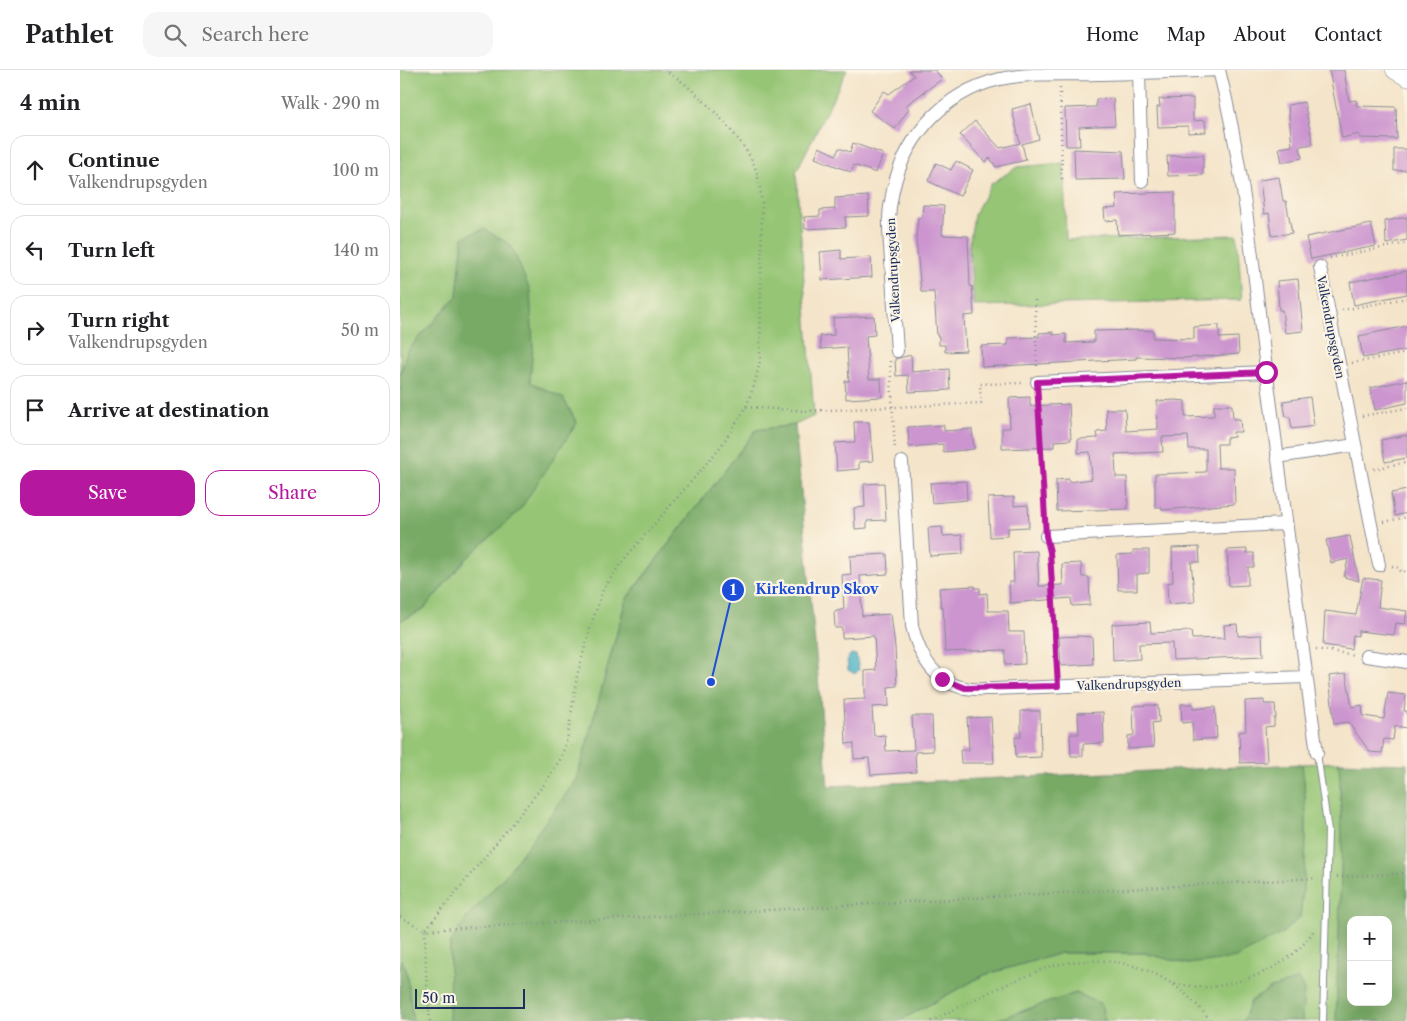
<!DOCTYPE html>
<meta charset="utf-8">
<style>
body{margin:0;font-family:"Libre Caslon Text",serif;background:#f6f6f6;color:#202124}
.controls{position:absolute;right:15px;bottom:15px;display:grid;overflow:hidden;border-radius:10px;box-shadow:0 5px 20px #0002}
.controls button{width:45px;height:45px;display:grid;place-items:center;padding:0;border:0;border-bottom:1px solid #e0e0e0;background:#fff;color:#202124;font:25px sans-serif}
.scale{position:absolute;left:15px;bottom:12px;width:110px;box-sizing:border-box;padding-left:5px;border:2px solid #1b2f5e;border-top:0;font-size:14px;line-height:18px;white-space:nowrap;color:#1b2f5e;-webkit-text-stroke:4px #fcf5e5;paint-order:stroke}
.stop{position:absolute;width:15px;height:15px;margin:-11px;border:4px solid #b5179e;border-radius:50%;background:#fff}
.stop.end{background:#b5179e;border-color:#fff;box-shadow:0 1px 5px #0008}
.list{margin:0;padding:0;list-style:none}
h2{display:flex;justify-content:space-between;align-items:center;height:65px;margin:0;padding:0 20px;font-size:21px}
h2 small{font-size:16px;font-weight:400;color:#757577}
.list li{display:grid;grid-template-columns:32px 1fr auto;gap:15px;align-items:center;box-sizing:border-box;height:70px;margin:0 10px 10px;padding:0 10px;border:1px solid #e0e0e0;border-radius:15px}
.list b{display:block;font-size:19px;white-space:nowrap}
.list p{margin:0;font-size:16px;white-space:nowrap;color:#757577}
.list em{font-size:16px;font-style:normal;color:#757577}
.actions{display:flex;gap:10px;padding:15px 20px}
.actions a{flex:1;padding:11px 0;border:1px solid #b5179e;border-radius:15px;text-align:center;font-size:18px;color:#b5179e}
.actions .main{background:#b5179e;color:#fff}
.icon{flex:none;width:28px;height:28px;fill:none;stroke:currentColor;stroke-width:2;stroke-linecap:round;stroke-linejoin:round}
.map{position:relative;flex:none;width:1007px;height:951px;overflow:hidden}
header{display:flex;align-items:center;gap:30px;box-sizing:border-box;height:70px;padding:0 25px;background:#fff;border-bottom:1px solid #e0e0e0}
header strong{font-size:24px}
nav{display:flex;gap:28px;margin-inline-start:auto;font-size:18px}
.search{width:350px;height:45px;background:#f6f6f6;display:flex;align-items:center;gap:12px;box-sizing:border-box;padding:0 18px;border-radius:15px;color:#757577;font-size:19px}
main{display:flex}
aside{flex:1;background:#fff}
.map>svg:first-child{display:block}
.green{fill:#95c575;stroke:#587a6a}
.forest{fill:#78aa66;stroke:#4a6c62;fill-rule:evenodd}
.water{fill:#48b2c6;stroke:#327092}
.building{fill:#cc95cf}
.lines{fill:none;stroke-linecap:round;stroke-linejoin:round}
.service-casing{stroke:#888a94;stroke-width:8}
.minor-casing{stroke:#888a94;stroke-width:14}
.secondary-casing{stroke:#888a94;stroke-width:19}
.path{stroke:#888a94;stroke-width:2.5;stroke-dasharray:1 4;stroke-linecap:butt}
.service{stroke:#fff;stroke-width:6}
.minor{stroke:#fff;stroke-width:12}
.secondary{stroke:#fff;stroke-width:18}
.route{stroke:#b5179e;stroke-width:6}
.labels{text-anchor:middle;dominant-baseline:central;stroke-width:4.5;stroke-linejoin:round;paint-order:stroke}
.street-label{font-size:12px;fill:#1b2f5e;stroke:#fcf5e5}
.leader{fill:none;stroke:#1d4ed8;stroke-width:2}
.callout-dot{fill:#1d4ed8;stroke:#fcf5e5;stroke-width:2}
.mark-label{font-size:15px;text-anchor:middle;font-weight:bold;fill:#fff}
.callout-label{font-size:14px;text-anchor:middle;font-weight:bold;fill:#1d4ed8;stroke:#fcf5e5;stroke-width:4.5;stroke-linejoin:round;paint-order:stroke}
</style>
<header>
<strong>Pathlet</strong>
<div class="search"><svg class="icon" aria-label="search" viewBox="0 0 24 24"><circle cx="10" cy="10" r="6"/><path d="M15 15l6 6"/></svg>Search here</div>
<nav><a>Home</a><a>Map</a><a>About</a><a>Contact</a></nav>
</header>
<main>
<aside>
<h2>4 min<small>Walk · 290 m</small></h2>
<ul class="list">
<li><svg class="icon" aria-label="ahead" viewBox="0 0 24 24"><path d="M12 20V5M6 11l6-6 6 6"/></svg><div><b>Continue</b><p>Valkendrupsgyden</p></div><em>100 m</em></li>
<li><svg class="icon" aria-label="left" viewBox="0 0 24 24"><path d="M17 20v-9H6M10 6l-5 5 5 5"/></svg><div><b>Turn left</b></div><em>140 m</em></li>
<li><svg class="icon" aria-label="right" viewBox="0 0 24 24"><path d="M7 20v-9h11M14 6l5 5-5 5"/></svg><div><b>Turn right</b><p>Valkendrupsgyden</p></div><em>50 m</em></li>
<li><svg class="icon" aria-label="arrive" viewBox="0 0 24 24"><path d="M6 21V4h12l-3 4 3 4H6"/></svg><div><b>Arrive at destination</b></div></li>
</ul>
<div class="actions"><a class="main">Save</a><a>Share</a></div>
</aside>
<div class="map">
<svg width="1007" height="951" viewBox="0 0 1007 951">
<rect width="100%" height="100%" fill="#fcf5e5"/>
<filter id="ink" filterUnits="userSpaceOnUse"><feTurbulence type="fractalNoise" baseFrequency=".02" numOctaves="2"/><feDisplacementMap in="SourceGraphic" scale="10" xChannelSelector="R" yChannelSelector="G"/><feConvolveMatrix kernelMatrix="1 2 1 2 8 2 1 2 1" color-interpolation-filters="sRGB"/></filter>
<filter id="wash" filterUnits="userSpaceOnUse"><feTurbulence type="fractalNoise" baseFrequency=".0096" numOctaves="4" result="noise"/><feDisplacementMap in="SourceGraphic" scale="20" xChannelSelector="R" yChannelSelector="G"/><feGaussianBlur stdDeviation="1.12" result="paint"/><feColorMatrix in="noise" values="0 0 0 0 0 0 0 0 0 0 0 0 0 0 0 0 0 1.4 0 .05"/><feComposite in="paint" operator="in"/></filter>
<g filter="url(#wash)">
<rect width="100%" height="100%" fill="#f4e4c9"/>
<path class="green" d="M0,0h447l-51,102 18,244 -19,9 -39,5 -130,169 -49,180 -71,96 -38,41 -18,27 -1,78h-36l-7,-53 -6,-9v-338l23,-11 131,-154 23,-33 -14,-25 -33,-16 3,-38 -70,-107 -6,59 -50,55 -7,25z
M664,93l2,77 171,-5 5,65 -268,6 -5,-59 5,-32 17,-31 26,-17z
M939,692l3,79 -6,180h-231l-4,-17 -25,-11 -83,28h-94l85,-46 77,-22h83l44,11 93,-30 19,-17c6,-51 9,-102 2,-153z"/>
<path class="forest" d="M84,159l27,16 19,45 3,54 -3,38 33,16 14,25 -58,88 -54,49 -42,50 -23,11v-245l7,-25 50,-55 6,-59z
M395,355l33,361 474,-22c7,51 4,102 -2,153l-19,17 -45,24 -48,6 -44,-11h-83l-77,22 -85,46h-450l1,-78 18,-27 38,-41 71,-96 49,-179 130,-170z
M939,692l68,2v257h-71l6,-180zM951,850h37v82h-37z
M0,889l6,9 7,53h-13z
M898,909l6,11 -2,31h-59l8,-20 20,-13z
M676,923l25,11 4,17h-112z"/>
<path class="water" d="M451,584l5,1 3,15 -4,4 -7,-4 -1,-11z"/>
<g id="blocks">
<path class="building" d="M509,0h26l7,9 -37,27 4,3 -14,20 -25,-18 14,-20 5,3 25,-18z
M929,0h15l5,31 7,-1 1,6 39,1 1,32 -37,-1 -1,-4 -17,4z
M713,28l2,27 -36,2 1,19h-14l-1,-38 31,-1v-8z
M793,28v23l12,-1 1,12 -18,1v-7l-30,1 -1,-20h3l-1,-8z
M904,32l9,42 -13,2 2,12 -20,4 -3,-14 13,-2 -4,-41z
M631,34l8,35 -17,5 4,16 -30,7 -6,-9 -5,4 -25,-27 15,-14 25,27 20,-5 -8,-34z
M453,73l30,11 -7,19 -22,-8 -3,7 -36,-14 4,-11 17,8 3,-7 11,4z
M674,79l49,2 2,28 -50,1z
M994,79h13v21l-13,1z
M803,85v20l-35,1 -1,-20z
M556,91l17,9 -13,26 -32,-15 8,-18 15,7z
M879,107l4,24h3l6,32 -20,3 -3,-23 -5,1 -4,-34z
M775,122v40l-57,3 -1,-15 -12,1 -1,-12 13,-1 -1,-14z
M468,126l1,20 -24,1 1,10 -41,2 -1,-12 16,-1v-6l15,-1v-11z
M523,135l21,1 -2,29 26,1 2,50h2l2,29 -10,1 2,35 -21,1v-7h-6v-9h-2l-3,-44h-13l-5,-54 2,-20h4z
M1007,147v23l-21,4 -1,-23z
M971,154l5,22 -65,13 -5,-22z
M441,180v9l30,-2 1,20 -50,3 -2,-28z
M1007,201v23l-53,11 -4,-23z
M898,209l5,52 -18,2 -3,-23h-3l-2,-29z
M474,246l1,19 -9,1 3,43h12l1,18 -36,2 -1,-18h4l-2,-34 -26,2 -1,-13 14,-1 -1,-17z
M819,255v13l19,-1 1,17 -55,4 -48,-1v2l-154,8 -1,-21 27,-1v-7l31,-1v-4l14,-1v3l13,-1v9l28,-1v-11l48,-1 11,1v7l41,1v-12z
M1007,256v24l-44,8 -4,-22z
M511,285l1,17 37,-3 1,21 -41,2 -1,-17 -12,1 -1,-17z
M1007,310v23l-32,7 -5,-22z
M630,327v9l39,-2 2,36 -17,1v6l-52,2v-21h8l-1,-30z
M910,327l4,29 -22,3 -2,-12h-4l-3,-16z
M776,330l9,1v16l29,-1v-11h18l1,14h7l1,13h-8l1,5 -8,1v6h-9l1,24h16l1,36 -73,6v-3h-7v-33l51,-2v-23h-17l-1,-13 -26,1 1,15 -48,2 1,23h11l1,32 -71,2 -1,-31 13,-1v3l23,-3 -2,-27 -12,1v-14l20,-1 -1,-6 10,-1 -1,-22h19l1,22 32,-2 -1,-28z
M454,352h15l4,39 -14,1v7l-22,2 -2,-28 20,-1z
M544,355v6l28,-2 2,20 -31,3v-8l-34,3 -1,-20z
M1007,365v23l-22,4 -4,-22z
M566,411l1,19 -35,3 -2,-20z
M484,413l2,37 -19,1v7l-12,1 -1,-21 11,-1 -1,-23z
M1007,420v23l-12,3 -4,-23z
M614,427v9l14,-1 1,22 -21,1v8l-18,1 -2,-39z
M542,457l1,9 19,-1 1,19 -33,2 -2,-28z
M950,466l9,45 -15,-4 4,-18 -17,4 -5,-23z
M799,477l1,15h-9l4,40 -27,2 -1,-21 6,-1 -1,-34z
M847,479v4h7v14h-6v18l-19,1 -2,-36z
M733,480h16v23l-12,1v16h-19l-1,-35 16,-1z
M637,481l2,35 24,-1 -1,-21 19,-1 1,14h7l1,28 -18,1 -1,-8 -61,5 -1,-21h5l-1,-30z
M487,484l1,20 -28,2 2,40 29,-2 4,33 2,39 -9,1 1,19 -17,1 2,29 11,-1 1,16 28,-1 -2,-34h20l1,35 -18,1 1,20 -45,3 -2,-17 -15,1v-16l-8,1 -2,-44 21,-1v-28l11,-1 -2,-34 -32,2v-10h-7l-1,-16 10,-3 -2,-34 9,-1 -1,-18z
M963,508l18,2 -3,27 29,4 -2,13 -9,-1 -2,12 -36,-4v5l-5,-1 -2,14 -28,-4 2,-34 31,4z
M575,516v2h5v6l7,-1 1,18h20l1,21h15l1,32 -20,1v-15l-60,2 -2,-45h-2l-2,-19z
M750,552l1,11 40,-2 1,8 33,-1 -1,-13 13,-1 1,12 24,-1 1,21 -90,4 -1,-17 -33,1 1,15 -27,2 -1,-37z
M679,566l13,1 1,27 -32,2 -2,-29z
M946,604l6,33 10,-2 1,11 21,3 4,-26 18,2 -2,16h3v17l-12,-2 -2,14 -9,-1 -2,14 -12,-1 -22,-30 -14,2 -5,-48z
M864,630v4h11l1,14h-2v8l-9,1 2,35 -27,1 -1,-31 7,-1 -1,-30z
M781,634h12v5l22,-2 2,31 -24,2 -1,-18 -10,1z
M751,635l7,1 1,16 -7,1 2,24 -26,2v-13l6,-1 -1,-29z
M621,641h19l1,46 -25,1 -1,-21h6z
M703,642l1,31 -21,1v12h-12l-1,-22h9l-1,-21z
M591,647l3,46h-33l-1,-13h9l-2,-32z"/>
</g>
</g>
<g filter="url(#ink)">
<use href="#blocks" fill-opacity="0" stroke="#888a94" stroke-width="1"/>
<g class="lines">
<g class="service-casing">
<path id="service" d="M917,683l11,78 -5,190"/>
</g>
<g class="minor-casing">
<path id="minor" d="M819,0c25,98 34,198 47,298 16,129 33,257 51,385
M739,3l3,108
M920,197l59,298
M497,281c-2,-30 -4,-60 -6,-90 -1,-20 -4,-41 0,-60 9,-59 50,-108 109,-122 32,-7 66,-4 98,-5 40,-1 81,-2 121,-4
M637,312l229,-10
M877,387l78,-12
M502,392l10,164c7,29 21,56 53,62 9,2 19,1 28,1l313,-12
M646,466l239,-12
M966,586l41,6"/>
</g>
<g class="secondary-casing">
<path id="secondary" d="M995,0l12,7"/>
</g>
<path class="path" d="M660,18l2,91
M930,188l77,-15
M635,230l2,69
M942,240l65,-12
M490,291l5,89
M952,293l55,-10
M638,324l7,129
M346,337l61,4 174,-8 -1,-19 44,-1
M962,346l45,-8
M974,399l33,-7
M984,452l23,-5
M649,478l8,125
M992,496l7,2 2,4 6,-1
M916,579l39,6
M937,807l70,-4
M0,847l25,13 121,-148 15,-24 7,-23 9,-59 14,-51 12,-35 18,-27 98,-114 27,-42 8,-21 6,-25 2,-158c-2,-17 -4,-33 -13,-48 -16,-27 -58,-70 -84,-85
M775,914c11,1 24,4 35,3 40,-5 85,-23 105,-59
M30,951l-4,-48 -1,-43 891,-52
M531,951c31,-15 61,-31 93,-44 9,-3 19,-9 28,-11 66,-15 117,2 159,55"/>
<use href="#service" class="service"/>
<use href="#minor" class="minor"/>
<use href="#secondary" class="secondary"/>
</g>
</g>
<g class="lines" filter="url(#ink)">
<path class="route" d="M542,609l23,9 93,-2 -8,-134 -4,-16 -9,-154 229,-10"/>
</g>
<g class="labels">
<g class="street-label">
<text transform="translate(493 200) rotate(-93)">Valkendrupsgyden</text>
<text transform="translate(931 257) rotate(79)">Valkendrupsgyden</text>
<text transform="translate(729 614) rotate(-2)">Valkendrupsgyden</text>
</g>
</g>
<path class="leader" d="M311 612L333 520"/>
<g class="callout-dot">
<circle cx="311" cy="612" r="5"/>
<circle cx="333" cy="520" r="12"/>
</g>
<g class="mark-label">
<text x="333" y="525">1</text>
</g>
<g class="callout-label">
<text x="417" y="524">Kirkendrup Skov</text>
</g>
</svg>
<div class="controls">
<button>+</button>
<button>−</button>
</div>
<div class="scale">50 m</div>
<div class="stop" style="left:866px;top:302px"></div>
<div class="stop end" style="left:542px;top:609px"></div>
</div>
</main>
